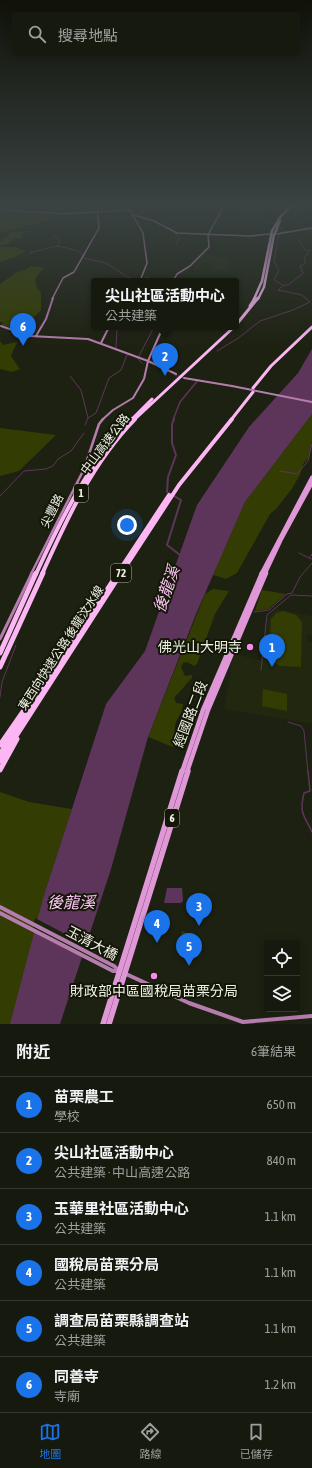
<!DOCTYPE html>
<html lang="zh-TW">
<meta charset="utf-8">
<style>
body{margin:0;font-family:"Asap Condensed","Noto Sans TC",sans-serif;background:#23261b;color:#f1f3f6}
.controls{position:absolute;right:12px;bottom:12px;display:grid;overflow:hidden;border-radius:4px;box-shadow:0 2px 10px #0003}
.controls button{width:36px;height:36px;display:grid;place-items:center;padding:0;border:0;border-bottom:1px solid #35382e;background:#16190d;color:#f1f3f6;font:20px sans-serif}
.you{position:absolute;left:127px;top:525px;width:14px;height:14px;margin:-10px;border:3px solid #fff;border-radius:50%;background:#1a73e8;box-shadow:0 0 0 6px #1a73e833}
.badge{display:grid;place-items:center;width:26px;height:26px;border-radius:50%;background:#1a73e8;color:#fff;font-size:13px;font-weight:700}
.pin{position:absolute;translate:-50% -33px;filter:drop-shadow(0 1px 2px #0008)}
.pin::after{content:'';position:absolute;top:21px;width:14px;height:12px;background:inherit;clip-path:polygon(0 0,100% 0,50% 100%)}
.popup{position:absolute;left:91px;top:278px;width:148px;height:52px;box-sizing:border-box;display:grid;place-content:center;border-radius:4px;background:#16190d;filter:drop-shadow(0 1px 3px #0005);font-size:13px;white-space:nowrap;color:#9ea09d}
.popup b{font-size:15px;color:#f1f3f6}
.popup::after{content:'';position:absolute;left:50%;top:100%;margin-left:-8px;border:8px solid transparent;border-top-color:#16190d}
.list{margin:0;padding:0;list-style:none}
h2{display:flex;justify-content:space-between;align-items:center;height:52px;margin:0;padding:0 16px;font-size:17px}
h2 small{font-size:13px;font-weight:400;color:#9ea09d}
.list li{display:grid;grid-template-columns:26px 1fr auto;gap:12px;align-items:center;box-sizing:border-box;height:56px;padding:0 16px;border-top:1px solid #35382e}
.list b{display:block;font-size:15px;white-space:nowrap}
.list p{margin:0;font-size:13px;white-space:nowrap;color:#9ea09d}
.list em{font-size:13px;font-style:normal;color:#9ea09d}
.icon{flex:none;width:22px;height:22px;fill:none;stroke:currentColor;stroke-width:2;stroke-linecap:round;stroke-linejoin:round}
.map{position:relative;flex:none;width:312px;height:1024px;overflow:hidden}
.search{position:absolute;background:#16190d;box-shadow:0 2px 10px #0003;left:12px;right:12px;top:12px;height:44px;display:flex;align-items:center;gap:10px;box-sizing:border-box;padding:0 14px;border-radius:4px;color:#9ea09d;font-size:15px}
.sheet{height:388px;background:#16190d}
nav{display:flex;justify-content:space-around;align-items:center;box-sizing:border-box;height:56px;border-top:1px solid #35382e;background:#16190d;font-size:11px;color:#9ea09d}
nav a{display:grid;justify-items:center;gap:2px}
nav .on{color:#1a73e8}
.map>svg:first-child{display:block}
.built{fill:#222710}
.green{fill:#333c02}
.water{fill:#5e355a}
.pier{fill:#1d2111}
.lines{fill:none;stroke-linecap:round;stroke-linejoin:round}
.stream-far1{stroke:#5e355a;stroke-width:1}
.stream{stroke:#5e355a;stroke-width:1.5}
.canal-far2{stroke:#5e355a;stroke-width:1}
.canal-far1{stroke:#5e355a;stroke-width:1.5}
.canal{stroke:#5e355a;stroke-width:2}
.secondary-tunnel{stroke:#3c4031;stroke-width:2;stroke-dasharray:2 1;stroke-linecap:butt}
.secondary-far4{stroke:#b57dae;stroke-width:1.5}
.secondary-far3{stroke:#b57dae;stroke-width:2}
.secondary-far2{stroke:#b57dae;stroke-width:2.5}
.secondary-far1{stroke:#b57dae;stroke-width:3}
.secondary{stroke:#b57dae;stroke-width:4}
.primary-far2{stroke:#df97d7;stroke-width:3.5}
.primary-far1{stroke:#df97d7;stroke-width:4.5}
.primary{stroke:#df97d7;stroke-width:5.5}
.highway-far3{stroke:#fcb6f4;stroke-width:2.5}
.highway-far2{stroke:#fcb6f4;stroke-width:3}
.highway-far1{stroke:#fcb6f4;stroke-width:4}
.highway{stroke:#fcb6f4;stroke-width:5}
.secondary-bridge{stroke:#b57dae;stroke-width:2}
.highway-bridge{stroke:#fcb6f4;stroke-width:2.5}
.poi-dot{fill:#f788ec;stroke:#141708;stroke-width:1.5}
.labels{text-anchor:middle;dominant-baseline:central;stroke-width:4;stroke-linejoin:round;paint-order:stroke}
.shield{fill:#141708;stroke:#adb0a3;stroke-width:1}
.shield-label{font-size:11px;font-weight:bold;fill:#eef1e6}
.street-label{font-size:12px;fill:#eef1e6;stroke:#141708}
.near-poi-label{font-size:14px;fill:#eef1e6;stroke:#141708;text-anchor:end}
.near-street-label{font-size:14px;fill:#eef1e6;stroke:#141708}
.near-water-label{font-size:16px;font-style:italic;fill:#fcc5f5;stroke:#141708}
</style>
<div class="map">
<svg width="312" height="1024" viewBox="0 0 312 1024">
<rect width="100%" height="100%" fill="#1d2111"/>
<path class="built" d="M204,253l16,5 11,3 -5,8 -5,2 -8,-2 -1,-4 -7,-2 -9,7 -3,-4z
M276,609l36,7v19h-5v6l5,1v82l-88,-15 7,-37v-8l4,-10 28,7 5,-43z"/>
<path class="green" d="M2,205h56l1,2 7,1 -3,3c-15,-3 -52,3 -62,-3z
M0,209l13,4h33l3,2 -2,6 -47,12z
M26,231h9l-10,2 -3,3v3l-8,-1 -5,6 -9,1v-3l11,-10z
M0,247h15l11,4 -11,6 -15,5z
M31,266l14,2c-11,8 -13,15 -4,25v17l-7,7 -10,3 -6,9 -16,-4 1,-3h-3v-38l17,-12 9,-2z
M0,341l3,4 14,-3 -6,14 9,13 -8,3 -12,-3z
M312,414v27l-3,16 -6,7 -3,11 -9,15 -15,19 -6,5 -33,59 -11,6 -13,-4 32,-73z
M0,428l56,7 -37,36 -19,5z
M213,589l16,2 -14,23 -18,50 -3,2 -7,-4 -4,1 -2,4 4,9 7,-1v3l-18,20 2,5 7,1c0,9 -6,13 -8,21 -1,8 1,15 -2,22l-25,-10 57,-143z
M262,590l24,4 -18,15 -13,2z
M284,611l12,4 6,7 -1,45 -21,-1 -7,-4 -4,-7 2,-36 5,-6z
M263,689l24,5v17l-25,-5z
M0,792l29,10 43,7 -28,86 -14,129h-30z
M182,931l15,6 -2,11 -15,-7z"/>
<path class="water" d="M312,349v65l-67,88 -49,112 -48,123 -37,132 -51,155h-50l34,-129 62,-191 39,-53 52,-146 52,-78 49,-54z
M167,888h15l1,13 -2,2h-17z"/>
<path class="pier" d="M35,918l53,28 -4,12 -52,-27z"/>
<g class="lines">
<path class="stream-far1" d="M296,207l-1,9 8,10 9,7
M170,229l6,-3
M173,231l6,8 -3,6
M279,233l11,-2
M279,235l-5,26 5,9 -5,10 9,5
M54,236l6,4 -3,6 19,4 8,5 -1,3 23,5 28,18
M29,253l28,-7
M146,277l9,4
M116,348l1,-21
M217,351l20,-12 23,-18 33,-11 17,-8 -8,-7 -24,-5 6,-5h4l15,-12 -3,-7 6,-3 -2,-5 6,-7 -5,-1 -7,-12
M139,356l15,-29
M138,359l4,4
M70,376l11,14 7,28
M85,425l3,-7 8,-5 13,-35 12,-8 6,-15
M280,471l17,3 11,-13 4,-17
M0,496l24,-25 22,-2 7,-3 5,-7 13,-8 13,-18
M299,553l10,5
M312,554l-3,4 3,1
M254,612l15,-2 18,-16 5,-1 8,-16 12,-14
M261,670l6,-55 24,-20 21,1
M0,697l2,-15 14,-37
M288,722l13,4 3,5 4,41"/>
<path class="stream" d="M308,771l2,20 -6,2c-5,22 0,21 8,39"/>
<path class="canal-far2" d="M124,205l4,5
M243,205l13,10 18,9
M279,227l6,4"/>
<path class="canal-far1" d="M173,420l7,-18 18,-22"/>
<path class="canal" d="M174,419l-2,5v19l4,12 -8,22 -1,15 14,8 -14,45 13,10"/>
<path class="secondary-tunnel" d="M175,375l9,3"/>
<path class="secondary-far4" d="M127,205l16,28 4,30 -7,18
M0,209c21,5 41,1 62,5l69,-4
M134,215l20,6 23,12 73,3 20,-2
M277,234l35,-6
M173,281l4,-7 13,-8 19,-19 -1,-12 15,-28 4,-2
M52,299l11,-21 11,-6 25,-44 -2,-23"/>
<path class="secondary-far3" d="M1,326l29,10 58,3 60,22 28,13
M36,336l10,-17 7,-21
M101,343l8,-16
M184,378l48,8
M102,420l11,-10 20,-12 11,-19 4,-18 15,-34"/>
<path class="secondary-far2" d="M31,574l53,-105 15,-45 4,-5"/>
<path class="secondary-far1" d="M0,639l32,-66"/>
<path class="secondary" d="M0,907l114,59 5,5
M0,913l113,58h5
M126,974l63,29 54,19 69,-6"/>
<path class="primary-far2" d="M261,574l51,-97
M265,574l16,-34 31,-57"/>
<path class="primary-far1" d="M182,772l21,-62 59,-137
M187,772l21,-62 58,-137"/>
<path class="primary" d="M103,1024l79,-253
M109,1024l79,-253"/>
<path class="highway-far3" d="M272,231l8,-14 12,-12
M276,231l4,-11
M254,299l8,-18 9,-45
M258,299l6,-12 10,-52"/>
<path class="highway-far2" d="M250,306l5,-8
M236,325l22,-27
M253,388l18,-22 41,-39
M131,420l21,-21
M134,420l100,-93
M231,420l22,-28"/>
<path class="highway-far1" d="M36,574c25,-55 53,-112 96,-155
M42,574c25,-55 50,-111 93,-155
M117,574l52,-79
M121,574l58,-89 53,-66"/>
<path class="highway" d="M0,653l36,-80
M0,667l43,-94
M0,745l36,-52
M0,754l118,-181
M0,761l121,-188
M0,770l17,-31"/>
<path class="secondary-bridge" d="M232,386l80,16"/>
<path class="highway-bridge" d="M274,235l2,-4
M271,236l1,-5"/>
</g>
<linearGradient id="sky" x2="0" y2="1"><stop stop-color="#101209"/><stop offset="0.59" stop-color="#3a4343"/><stop offset="1" stop-color="#3a4343" stop-opacity="0"/></linearGradient>
<rect width="312" height="348" fill="url(#sky)"/>
<g class="poi-dot">
<circle cx="250" cy="647" r="4"/>
<circle cx="154" cy="976" r="4"/>
</g>
<g class="labels">
<g class="shield">
<rect x="74" y="484" width="14" height="18" rx="3"/>
<rect x="111" y="564" width="20" height="18" rx="3"/>
<rect x="165" y="809" width="14" height="18" rx="3"/>
</g>
<g class="shield-label">
<text x="81" y="493">1</text>
<text x="121" y="573">72</text>
<text x="172" y="818">6</text>
</g>
<g class="street-label">
<text transform="translate(105 444) rotate(-53)">中山高速公路</text>
<text transform="translate(52 511) rotate(-63)">尖豐路</text>
<text transform="translate(61 648) rotate(-57)">東西向快速公路 後龍汶水線</text>
</g>
<g class="near-poi-label">
<text x="242" y="647">佛光山大明寺</text>
<text x="154" y="991" text-anchor="middle">財政部中區國稅局苗栗分局</text>
</g>
<g class="near-street-label">
<text transform="translate(190 714) rotate(-69)">經國路二段</text>
<text transform="translate(92 943) rotate(28)">玉清大橋</text>
</g>
<g class="near-water-label">
<text transform="translate(166 589) rotate(-71)">後龍溪</text>
<text x="71" y="902">後龍溪</text>
</g>
</g>
</svg>
<div class="controls">
<button><svg class="icon" aria-label="locate" viewBox="0 0 24 24"><circle cx="12" cy="12" r="6"/><path d="M12 2v4M12 18v4M2 12h4M18 12h4"/></svg></button>
<button><svg class="icon" aria-label="layers" viewBox="0 0 24 24"><path d="M12 4l9 5-9 5-9-5zM3 14l9 5 9-5"/></svg></button>
</div>
<div class="you"></div>
<div class="pin badge" style="left:272px;top:667px">1</div>
<div class="pin badge" style="left:165px;top:376px">2</div>
<div class="popup"><b>尖山社區活動中心</b>公共建築</div>
<div class="pin badge" style="left:199px;top:926px">3</div>
<div class="pin badge" style="left:157px;top:943px">4</div>
<div class="pin badge" style="left:189px;top:966px">5</div>
<div class="pin badge" style="left:23px;top:346px">6</div>
<div class="search"><svg class="icon" aria-label="search" viewBox="0 0 24 24"><circle cx="10" cy="10" r="6"/><path d="M15 15l6 6"/></svg>搜尋地點</div>
</div>
<section class="sheet">
<h2>附近<small>6筆結果</small></h2>
<ul class="list">
<li><span class="badge">1</span><div><b>苗栗農工</b><p>學校</p></div><em>650 m</em></li>
<li><span class="badge">2</span><div><b>尖山社區活動中心</b><p>公共建築 · 中山高速公路</p></div><em>840 m</em></li>
<li><span class="badge">3</span><div><b>玉華里社區活動中心</b><p>公共建築</p></div><em>1.1 km</em></li>
<li><span class="badge">4</span><div><b>國稅局苗栗分局</b><p>公共建築</p></div><em>1.1 km</em></li>
<li><span class="badge">5</span><div><b>調查局苗栗縣調查站</b><p>公共建築</p></div><em>1.1 km</em></li>
<li><span class="badge">6</span><div><b>同善寺</b><p>寺廟</p></div><em>1.2 km</em></li>
</ul>
</section>
<nav>
<a class="on"><svg class="icon" aria-label="map" viewBox="0 0 24 24"><path d="M3 6l6-2 6 2 6-2v14l-6 2-6-2-6 2zM9 4v14M15 6v14"/></svg>地圖</a>
<a><svg class="icon" aria-label="directions" viewBox="0 0 24 24"><path d="M12 3l9 9-9 9-9-9zM9 14v-3h6M13 9l2 2-2 2"/></svg>路線</a>
<a><svg class="icon" aria-label="saved" viewBox="0 0 24 24"><path d="M7 4h10v16l-5-4-5 4z"/></svg>已儲存</a>
</nav>
